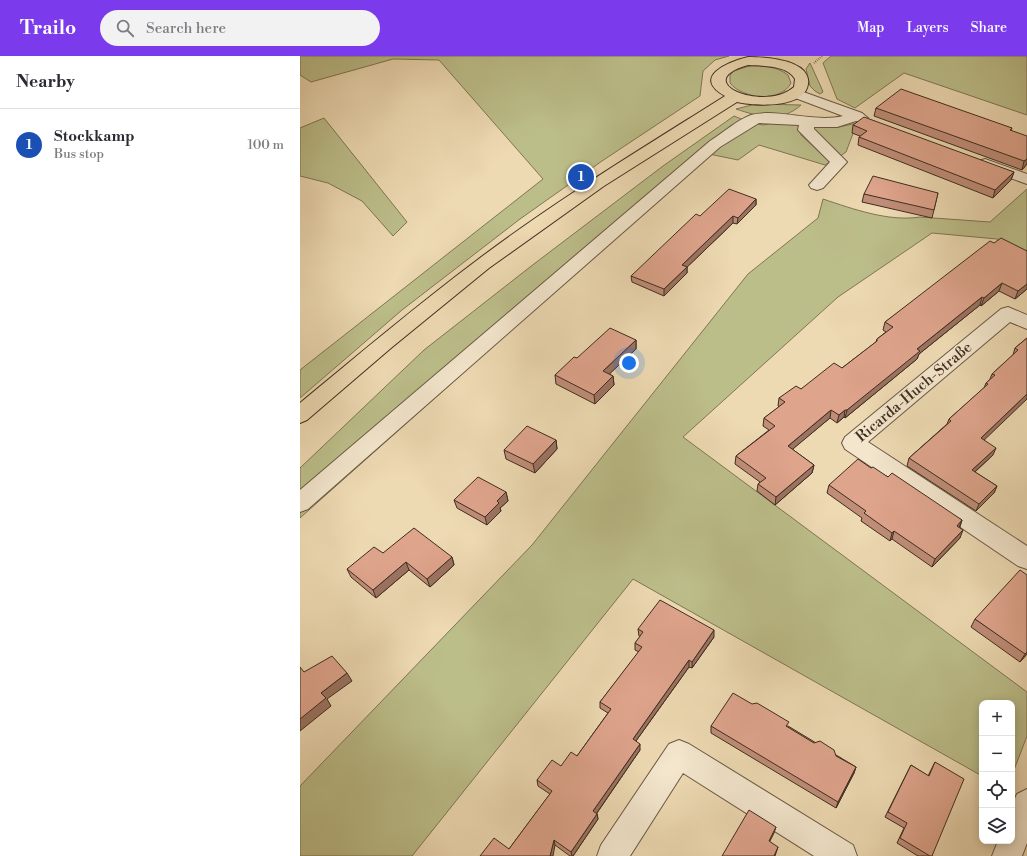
<!DOCTYPE html>
<meta charset="utf-8">
<style>
body{margin:0;font-family:"Libre Bodoni",serif;background:#f2f2f3;color:#2b2b33}
.controls{position:absolute;right:12px;bottom:12px;display:grid;overflow:hidden;border-radius:8px;box-shadow:0 2px 10px #0003}
.controls button{width:36px;height:36px;display:grid;place-items:center;padding:0;border:0;border-bottom:1px solid #e1e1e2;background:#fff;color:#2b2b33;font:20px sans-serif}
.you{position:absolute;left:329px;top:307px;width:14px;height:14px;margin:-10px;border:3px solid #fff;border-radius:50%;background:#1a73e8;box-shadow:0 0 0 6px #1a73e833}
.badge{display:grid;place-items:center;width:26px;height:26px;border-radius:50%;background:#7c3aed;color:#fff;font-size:13px;font-weight:700}
.pin{position:absolute;translate:-50% -50%;border:2px solid #fff;box-shadow:0 1px 4px #0006}
.list{margin:0;padding:0;list-style:none}
h2{display:flex;justify-content:space-between;align-items:center;height:52px;margin:0;padding:0 16px;font-size:17px}
h2 small{font-size:13px;font-weight:400;color:#7c7c81}
.list li{display:grid;grid-template-columns:26px 1fr auto;gap:12px;align-items:center;box-sizing:border-box;height:72px;padding:0 16px;border-top:1px solid #e1e1e2}
.list b{display:block;font-size:15px;white-space:nowrap}
.list p{margin:0;font-size:13px;white-space:nowrap;color:#7c7c81}
.list em{font-size:13px;font-style:normal;color:#7c7c81}
.icon{flex:none;width:22px;height:22px;fill:none;stroke:currentColor;stroke-width:2;stroke-linecap:round;stroke-linejoin:round}
.map{position:relative;flex:none;width:727px;height:800px;overflow:hidden}
header{display:flex;align-items:center;gap:24px;box-sizing:border-box;height:56px;padding:0 20px;background:#7c3aed;color:#fff}
header strong{font-size:19px}
nav{display:flex;gap:22px;margin-inline-start:auto;font-size:14px}
.search{width:280px;height:36px;background:#f2f2f3;display:flex;align-items:center;gap:10px;box-sizing:border-box;padding:0 14px;border-radius:22px;color:#7c7c81;font-size:15px}
main{display:flex}
aside{flex:1;background:#fff}
.map>svg:first-child{display:block}
.green{fill:#bcbe8a;stroke:#7e7654}
.lines{fill:none;stroke-linecap:round;stroke-linejoin:round}
.minor-casing{stroke:#6a5844;stroke-width:2}
.major-casing{stroke:#3f2d1f;stroke-width:2}
.path{stroke:#3f2d1f;stroke-width:2;stroke-dasharray:0.5 1.5;stroke-linecap:butt}
.minor{fill:#f3e6cd;fill-rule:evenodd}
.major{fill:#edd9b2;fill-rule:evenodd}
.wall{fill:#bf8d78;stroke:#3f2d1f}
.shaded-wall{fill:#9b7362;stroke:#3f2d1f}
.building{fill:#dea48c;stroke:#3f2d1f}
.labels{text-anchor:middle;dominant-baseline:central;stroke-width:3;stroke-linejoin:round;paint-order:stroke}
.street-label{font-size:15px;fill:#3f2d1f;stroke:#f3e6cd}
</style>
<header>
<strong>Trailo</strong>
<div class="search"><svg class="icon" aria-label="search" viewBox="0 0 24 24"><circle cx="10" cy="10" r="6"/><path d="M15 15l6 6"/></svg>Search here</div>
<nav><a>Map</a><a>Layers</a><a>Share</a></nav>
</header>
<main>
<aside>
<h2>Nearby<small></small></h2>
<ul class="list">
<li><span class="badge" style="background:#1a4fb4">1</span><div><b>Stockkamp</b><p>Bus stop</p></div><em>100 m</em></li>
</ul>
</aside>
<div class="map">
<svg width="727" height="800" viewBox="0 0 727 800">
<rect width="100%" height="100%" fill="#edd9b2"/>
<filter id="stains"><feTurbulence type="fractalNoise" baseFrequency=".005" numOctaves="4"/><feColorMatrix values="0 0 0 0 .2 0 0 0 0 .09 0 0 0 0 .02 0 0 0 .5 -.17"/></filter>
<radialGradient id="worn" r=".72"><stop offset=".6" stop-color="#630" stop-opacity="0"/><stop offset="1" stop-color="#630" stop-opacity=".3"/></radialGradient>
<path class="green" d="M0,0h429l-14,4 -12,11 -3,25 -98,65 -82,58 -118,91 -102,88v-28l243,-191 -104,-119 -46,-1 -82,23 -11,-7z
M531,0h196v59l-123,-42 -49,35 -18,-9 -14,-36z
M510,7l11,24 2,5 -3,2 -5,-3 -5,-5 -4,-17z
M449,10c14,-1 27,0 39,9l3,8c-10,20 -49,16 -61,0v-8l4,-4z
M456,48l45,1c-20,18 -41,12 -65,4z
M434,60l12,5 17,4 21,-4 15,3 2,11 29,27 -5,3 -66,-20 -21,15 -29,-6 -409,364v-50l124,-118 106,-83 133,-101z
M24,62l83,104 -14,14 -31,-35 -34,-18 -28,-7v-48z
M557,67l-11,29 -7,5 -28,-31 28,1z
M727,133v65l-30,-15 -65,-6 -94,64 -155,140 344,255v44l-15,39v-72h-30v73l-349,-197 -221,277h-112v-70l232,-241 216,-271 70,-56 5,-19c30,10 66,23 97,18l70,5z"/>
<g class="lines">
<g class="minor-casing">
<path id="minor" d="M495,33l67,24 6,5 -2,3 -5,1 -5,-1 -19,6h-23v2l33,33 -24,26 -6,2 -6,-2 -2,-3 21,-23 -32,-32 1,-5 -40,-2 -39,24 -412,362 -8,3v-22l410,-349c13,-8 27,-21 41,-26 27,-7 62,8 92,1l-53,-20 -2,-3 2,-3z
M685,103l42,15v10l-48,-17 -2,-3 2,-3z
M708,251l19,8v14l-17,-7 -142,120 159,104v23l-9,-3 -173,-117 -3,-6 3,-6 156,-128z
M379,684l10,4 164,101 4,11h-43l-131,-83 -53,83h-33l4,-11 68,-101z
M727,733v54l-5,13h-30l6,-15h14v-36l5,-11z"/>
</g>
<g class="major-casing">
<path id="major" d="M448,1c15,0 45,2 56,14 3,4 5,8 4,13 -3,25 -54,22 -71,18l-133,84 -115,82 -98,80 -84,72 -7,3v-20c58,-48 116,-97 176,-142 79,-60 165,-112 249,-165 -34,-19 3,-34 23,-39zM448,9c15,1 39,0 47,14l-1,8c-29,26 -106,-5 -46,-22z"/>
</g>
<path class="path" d="M514,7l8,-7"/>
<use href="#minor" class="minor"/>
<use href="#major" class="major"/>
</g>
<path class="wall" d="M576,52l136,20 -1,2 16,34 -5,6 -148,-54z
M553,69l161,47 -3,8 -18,18 -135,-53 1,-8 1,-1 -8,-3z
M638,137l-6,25 -70,-16 2,-8z
M456,143v6l-19,19 -4,-1 -46,44v6l-23,23 -32,-14 -1,-6z
M694,187l33,8v38l-12,10 -16,-8 -18,15 -1,-1 -61,49 -2,5 -72,59 -1,-1 -7,6 -7,-5 -38,31 22,16 -2,8 -37,32 -18,-14 1,-7 2,-2 -25,-18 1,-8 33,-26 -6,-4 1,-8 15,-11 -1,-1 1,-8 22,-9 41,-21 34,-26 1,-3 9,-7 -3,-2 2,-8z
M727,282l-43,102 9,15 -18,17 22,14 -3,7 -18,18 -69,-45 2,-8 38,-34 2,-5 35,-31 2,-5 4,-4 2,-5 21,-19 2,-7z
M336,284v9l-27,25 4,2 1,9 -19,19 -39,-20 -1,-9 22,-17z
M256,384l1,9 -22,24 -29,-14 -2,-9z
M571,412l17,9 74,43 -2,7v11l-28,29 -40,-28 -2,2 -29,-20 1,-3 -35,-25 2,-8z
M206,436l2,9 -8,7 1,3 -14,14 -30,-17 -3,-8z
M83,497l69,4 2,8 -24,22 -21,-17 -33,28 -25,-21 -4,-8z
M675,563l52,35 -7,8 -49,-35z
M338,573l76,8 -22,31 -3,-1 -53,74 4,9 -43,63 1,6 -25,37h-3l-15,-11 -46,4 41,-55 -12,-8 -1,-6 24,-14 16,-10 31,-43 -8,-5v-6l39,-50 -4,-2v-7l5,-6 -1,-1z
M411,670h77l68,41 -2,6 -18,35 -125,-75z
M635,706l-3,94h-14l-21,-13 7,-15 -19,-11 26,-52 17,11z"/>
<path class="shaded-wall" d="M727,103v5l-5,6 2,-9z
M714,116l-3,8 -18,18 2,-8z
M456,143v6l-19,19 1,-6z
M433,160v7l-51,49v-7z
M387,211v6l-23,23v-7z
M702,227l-3,8 -18,15 3,-8z
M727,228v5l-12,10 3,-8z
M682,241l-2,8 -61,49 -2,5 -72,59 2,-8 70,-61z
M336,284v9l-33,31v-9z
M313,320l1,9 -19,19 -1,-9z
M727,338v5l-49,47 3,-8z
M531,354l-1,8 -43,36 1,-8z
M545,354l-1,7 -7,6 2,-8z
M256,384l1,9 -22,24 -2,-9z
M696,392l-3,7 -24,22 3,-7z
M514,409l-2,8 -37,32 1,-8z
M697,430l-3,7 -18,18 3,-7z
M206,436l2,9 -8,7 1,3 -14,14 -2,-8 12,-16z
M662,464l-3,8 -2,-2z
M663,474l-3,8 -28,29 3,-8z
M594,475l-2,8 -2,2 2,-8z
M152,501l2,8 -24,22 -3,-8z
M106,506l3,8 -33,28 -3,-8z
M414,574v7l-22,31v-6z
M727,596v2l-7,8 5,-8z
M389,604v7l-56,78v-6z
M47,617l5,8 -25,18 4,7 -31,25v-12l21,-26z
M340,688v6l-46,67 -1,-6z
M556,711l-2,6 -18,35 2,-6z
M297,758l1,5 -25,37h-1l-1,-4z
M476,771l-2,6 -7,14 2,-6z
M254,784l1,5 -2,11h-3z
M478,791l-3,9h-1z"/>
<path class="building" d="M601,33l111,39 -2,2 17,6v23l-3,2 -148,-53z
M564,61l150,55 -19,18 -136,-53 8,-6 -14,-6z
M573,120l65,17 -4,17 -70,-16z
M429,133l27,10 -18,19 -5,-2 -51,49 5,2 -23,22 -33,-13 65,-62 4,2z
M701,182l26,13v33l-9,7 -16,-8 -18,15 -2,-1 -65,52 3,2 -73,59h-2l-6,5 -8,-5 -43,36 26,19 -38,32 -18,-13 8,-6 -30,-22 39,-30 -11,-8 21,-16 -6,-4 17,-12 5,3 33,-26 8,5 35,-27v-2l16,-12 -8,-5 105,-81 4,2z
M310,272l26,12 -33,31 10,5 -19,19 -39,-20 19,-18 3,1z
M727,282v56l-46,44 15,10 -24,22 25,16 -18,18 -70,-46 42,-37 -2,-2 39,-35 -2,-1 9,-8 -3,-1 26,-24 -3,-2z
M227,370l29,14 -23,24 -29,-14z
M558,403l13,9 2,-1 15,10 4,-4 70,47 -5,6 6,4 -28,29 -41,-28 -2,2 -28,-20 2,-2 -37,-26z
M178,421l28,15 -9,9 2,2 -14,14 -31,-17z
M114,472l38,29 -25,22 -21,-17 -33,28 -26,-21 27,-22 9,6z
M720,514l7,5v77l-2,2 -50,-35z
M360,544l54,30 -22,32 -3,-2 -56,79 7,5 -47,67 4,3 -26,38 -17,-12 -4,16h-70l14,-18 15,11 43,-58 -15,-11 15,-20 9,6 10,-14 6,4 34,-47 -11,-7 42,-55 -7,-4 8,-11 -5,-3z
M32,600l15,17 -26,20 5,5 -26,21v-52l4,5z
M433,637l19,11 5,-1 32,19 -3,4 28,17 6,-2 14,9 2,6 20,11 -18,35 -127,-76z
M635,706l29,17 -32,77h-2l-30,-18 7,-15 -19,-11 23,-47 18,11z
M449,754l27,17 -7,14 9,6 -4,9h-52z"/>
<g class="labels">
<g class="street-label">
<text transform="translate(614 336) rotate(-40)">Ricarda-Huch-Straße</text>
</g>
</g>
<rect width="100%" height="100%" filter="url(#stains)"/>
<rect width="100%" height="100%" fill="url(#worn)"/>
</svg>
<div class="controls">
<button>+</button>
<button>−</button>
<button><svg class="icon" aria-label="locate" viewBox="0 0 24 24"><circle cx="12" cy="12" r="6"/><path d="M12 2v4M12 18v4M2 12h4M18 12h4"/></svg></button>
<button><svg class="icon" aria-label="layers" viewBox="0 0 24 24"><path d="M12 4l9 5-9 5-9-5zM3 14l9 5 9-5"/></svg></button>
</div>
<div class="you"></div>
<div class="pin badge" style="left:281px;top:121px;background:#1a4fb4">1</div>
</div>
</main>
